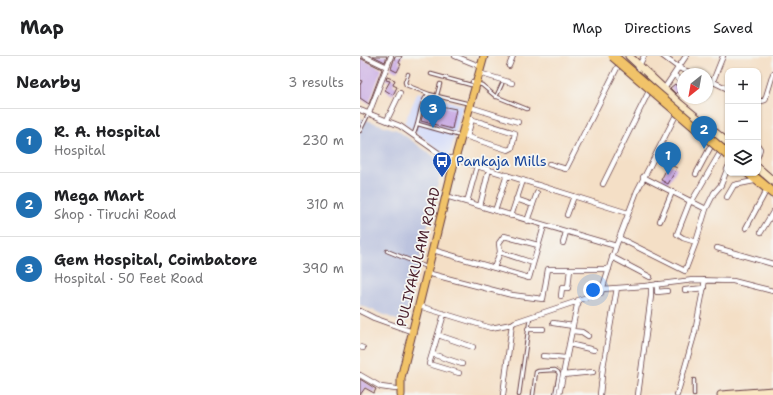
<!DOCTYPE html>
<meta charset="utf-8">
<style>
body{margin:0;font-family:"Shantell Sans",sans-serif;background:#f6f6f6;color:#202124}
.controls{position:absolute;right:12px;top:12px;display:grid;overflow:hidden;border-radius:8px;box-shadow:0 1px 3px #0004}
.controls button{width:36px;height:36px;display:grid;place-items:center;padding:0;border:0;border-bottom:1px solid #e0e0e0;background:#fff;color:#202124;font:20px sans-serif}
.compass{position:absolute;left:317px;top:12px;width:36px;height:36px;border-radius:50%;background:#fff;box-shadow:0 1px 3px #0004;rotate:211deg}
.you{position:absolute;left:233px;top:234px;width:14px;height:14px;margin:-10px;border:3px solid #fff;border-radius:50%;background:#1a73e8;box-shadow:0 0 0 6px #1a73e833}
.badge{display:grid;place-items:center;width:26px;height:26px;border-radius:50%;background:#1f6fb2;color:#fff;font-size:13px;font-weight:700}
.pin{position:absolute;translate:-50% -33px;filter:drop-shadow(0 1px 2px #0008)}
.pin::after{content:'';position:absolute;top:21px;width:14px;height:12px;background:inherit;clip-path:polygon(0 0,100% 0,50% 100%)}
.list{margin:0;padding:0;list-style:none}
h2{display:flex;justify-content:space-between;align-items:center;height:52px;margin:0;padding:0 16px;font-size:17px}
h2 small{font-size:13px;font-weight:400;color:#757577}
.list li{display:grid;grid-template-columns:26px 1fr auto;gap:12px;align-items:center;box-sizing:border-box;height:64px;padding:0 16px;border-top:1px solid #e0e0e0}
.list b{display:block;font-size:15px;white-space:nowrap}
.list p{margin:0;font-size:13px;white-space:nowrap;color:#757577}
.list em{font-size:13px;font-style:normal;color:#757577}
.icon{flex:none;width:22px;height:22px;fill:none;stroke:currentColor;stroke-width:2;stroke-linecap:round;stroke-linejoin:round}
.map{position:relative;flex:none;width:413px;height:339px;overflow:hidden}
header{display:flex;align-items:center;gap:24px;box-sizing:border-box;height:56px;padding:0 20px;background:#fff;border-bottom:1px solid #e0e0e0}
header strong{font-size:19px}
nav{display:flex;gap:22px;margin-inline-start:auto;font-size:14px}
main{display:flex}
aside{flex:1;background:#fff}
.map>svg:first-child{display:block}
.built{fill:#d2d9f9}
.industrial{fill:#bcc3de}
.building{fill:#c9aae3}
.lines{fill:none;stroke-linecap:round;stroke-linejoin:round}
.lane-casing{stroke:#643c42;stroke-width:4.5}
.street-casing{stroke:#643c42;stroke-width:6}
.secondary-casing{stroke:#643c42;stroke-width:9}
.primary-casing{stroke:#643c42;stroke-width:9}
.highway-casing{stroke:#643c42;stroke-width:11}
.lane{stroke:#fff;stroke-width:2.5}
.street{stroke:#fff;stroke-width:4.5}
.secondary{stroke:#f9e7c3;stroke-width:7}
.primary{stroke:#f1c369;stroke-width:7}
.highway{stroke:#f1c369;stroke-width:9}
.highway-bridge-casing{stroke:#643c42;stroke-width:11;stroke-linecap:butt}
.highway-bridge{stroke:#f1c369;stroke-width:9}
.labels{text-anchor:middle;dominant-baseline:central;stroke-width:3.5;stroke-linejoin:round;paint-order:stroke}
.transit-label{font-size:14px;fill:#164399;stroke:#f6f6f2;text-anchor:start}
.street-label{font-size:14px;fill:#4a1f2b;stroke:#f6f6f2}
</style>
<header>
<strong>Map</strong>
<nav><a>Map</a><a>Directions</a><a>Saved</a></nav>
</header>
<main>
<aside>
<h2>Nearby<small>3 results</small></h2>
<ul class="list">
<li><span class="badge">1</span><div><b>R. A. Hospital</b><p>Hospital</p></div><em>230 m</em></li>
<li><span class="badge">2</span><div><b>Mega Mart</b><p>Shop · Tiruchi Road</p></div><em>310 m</em></li>
<li><span class="badge">3</span><div><b>Gem Hospital, Coimbatore</b><p>Hospital · 50 Feet Road</p></div><em>390 m</em></li>
</ul>
</aside>
<div class="map">
<svg width="413" height="339" viewBox="0 0 413 339">
<rect width="100%" height="100%" fill="#f6f6f2"/>
<filter id="ink" filterUnits="userSpaceOnUse"><feTurbulence type="fractalNoise" baseFrequency=".025" numOctaves="2"/><feDisplacementMap in="SourceGraphic" scale="8" xChannelSelector="R" yChannelSelector="G"/><feConvolveMatrix kernelMatrix="1 2 1 2 8 2 1 2 1" color-interpolation-filters="sRGB"/></filter>
<filter id="wash" filterUnits="userSpaceOnUse"><feTurbulence type="fractalNoise" baseFrequency=".012" numOctaves="4" result="noise"/><feDisplacementMap in="SourceGraphic" scale="16" xChannelSelector="R" yChannelSelector="G"/><feGaussianBlur stdDeviation="0.9" result="paint"/><feColorMatrix in="noise" values="0 0 0 0 0 0 0 0 0 0 0 0 0 0 0 0 0 1.4 0 .05"/><feComposite in="paint" operator="in"/></filter>
<g filter="url(#wash)">
<rect width="100%" height="100%" fill="#f4dfc6"/>
<path class="built" d="M58,36l45,13 -14,53 -45,-35z"/>
<path class="industrial" d="M0,62l37,12 46,33 -39,160 -44,-18z"/>
<g id="blocks">
<path class="building" d="M13,0h14l-2,6z
M35,0h7l-3,7 2,1 -4,8 -6,-3z
M0,2l22,11 -13,35 -9,-6v-13l2,-4 -2,-1z
M27,21l8,3 -2,5 4,2 -4,8 -8,-5 5,-9 -4,-1z
M315,28l5,6 -4,4 -6,-6z
M66,47l30,6 -4,20 -31,-8z
M309,108l8,4 -9,16 -7,-4z
M0,323l16,10 -2,4 -9,-5 -5,7z"/>
</g>
</g>
<g filter="url(#ink)">
<use href="#blocks" fill-opacity="0" stroke="#643c42" stroke-width="1"/>
<g class="lines">
<g class="lane-casing">
<path id="lane" d="M48,18l-3,8 1,3 23,9
M71,18l40,11
M112,26l10,3 13,11 32,13
M77,39l3,-11
M136,41l6,-13
M58,68l39,11
M0,75l9,-18
M53,79c7,-11 6,-34 16,-41l37,9
M27,195l37,15
M159,339l11,-78
M173,339l3,-23 2,-1 17,-1 3,2 1,2 -4,21
M334,339v-15"/>
</g>
<g class="street-casing">
<path id="street" d="M4,0l23,11
M95,0l22,9
M303,0l16,12 15,6
M149,10l4,-10
M119,17l33,10
M314,19l9,7
M274,20l10,-20
M347,23l21,10
M353,25l10,-25
M304,33l22,-33
M398,46l7,-2 8,-26
M110,51l48,15
M0,54l40,16 50,35 5,2
M9,57l22,-57
M27,64l13,-27
M102,79l46,15 4,-2 3,-15 -48,-15
M107,81l5,-18
M398,90l2,3 -2,7
M91,102l177,55
M189,108l17,5 53,-105
M336,118l15,-28
M283,121l63,32
M243,128l46,-93
M86,140l170,50
M367,141l7,-12 20,-4
M156,143l17,6
M333,143l27,-46
M330,145l-13,33 6,4 13,4
M107,146l10,-36
M120,150l9,-37
M135,155l12,-36
M207,159l7,-19
M151,160l12,-36
M167,165l10,-28
M300,165l12,-29
M386,172l20,-37
M401,176l12,-20
M259,182l66,33 11,-29 10,-33 8,-16 7,-8 7,-18
M203,187l3,-11
M357,192l56,16
M73,194l96,28 15,-52
M140,196l33,11
M252,201l38,20
M134,212l6,-16 -1,-9 5,-7 34,9
M67,217l85,22 31,4 5,-30h61
M297,228v8l10,-1
M242,233l43,-3 48,-6 40,1 40,10
M325,234l19,-2
M201,240l1,-8h6l2,-19
M59,250l72,22 21,-4 3,-2 60,-20 3,2
M0,255l14,7 39,14
M84,258l-15,50 30,9
M193,267l20,3
M168,273h15
M212,275l10,1 6,4
M78,279l35,12
M209,288l25,6
M0,291l3,1
M72,298l30,10
M183,300l23,2
M0,319l21,12 15,2
M203,319l30,-3
M143,339l9,-71
M199,339l19,-95 23,-7 15,-47 21,-55 39,-76
M240,339l3,-28 14,-79
M278,339l13,-99v-11
M317,339l18,-63 10,-52"/>
</g>
<g class="secondary-casing">
<path id="secondary" d="M269,0l51,48 48,39
M398,112l15,13
M361,339l52,-4"/>
</g>
<g class="primary-casing">
<path id="primary" d="M41,339v-17l54,-219 29,-103"/>
</g>
<g class="highway-casing">
<path id="highway" d="M389,117l24,20"/>
</g>
<use href="#lane" class="lane"/>
<use href="#street" class="street"/>
<use href="#secondary" class="secondary"/>
<use href="#primary" class="primary"/>
<use href="#highway" class="highway"/>
<g class="highway-bridge-casing">
<path id="highway-bridge" d="M253,0l115,99"/>
</g>
<use href="#highway-bridge" class="highway-bridge"/>
</g>
</g>
<defs>
<g id="bus-pin" transform="scale(1)"><path d="M0 17L-7.5 6A9.5 9.5 0 1 1 7.5 6Z" fill="#1a4fb4" stroke="#f6f6f2"/><path d="M-5-6H5V4H4V6H2V4H-2V6H-4V4H-5ZM-3.5-4V0h7V-4ZM-3.5 1.2v1.5H-2V1.2ZM2 1.2v1.5H3.5V1.2Z" fill="#fff"/></g>
</defs>
<g fill-rule="evenodd">
<use href="#bus-pin" x="82" y="105"/>
</g>
<g class="labels">
<g class="transit-label">
<text x="96" y="105">Pankaja Mills</text>
</g>
<g class="street-label">
<text transform="translate(58 201) rotate(-76)">PULIYAKULAM ROAD</text>
</g>
</g>
</svg>
<div class="controls">
<button>+</button>
<button>−</button>
<button><svg class="icon" aria-label="layers" viewBox="0 0 24 24"><path d="M12 4l9 5-9 5-9-5zM3 14l9 5 9-5"/></svg></button>
</div>
<svg class="compass" viewBox="-18 -18 36 36"><path d="M0-13l5 13h-10z" fill="#e53935"/><path d="M0 13l5-13h-10z" fill="#757577"/></svg>
<div class="you"></div>
<div class="pin badge" style="left:308px;top:119px">1</div>
<div class="pin badge" style="left:344px;top:93px">2</div>
<div class="pin badge" style="left:73px;top:72px">3</div>
</div>
</main>
